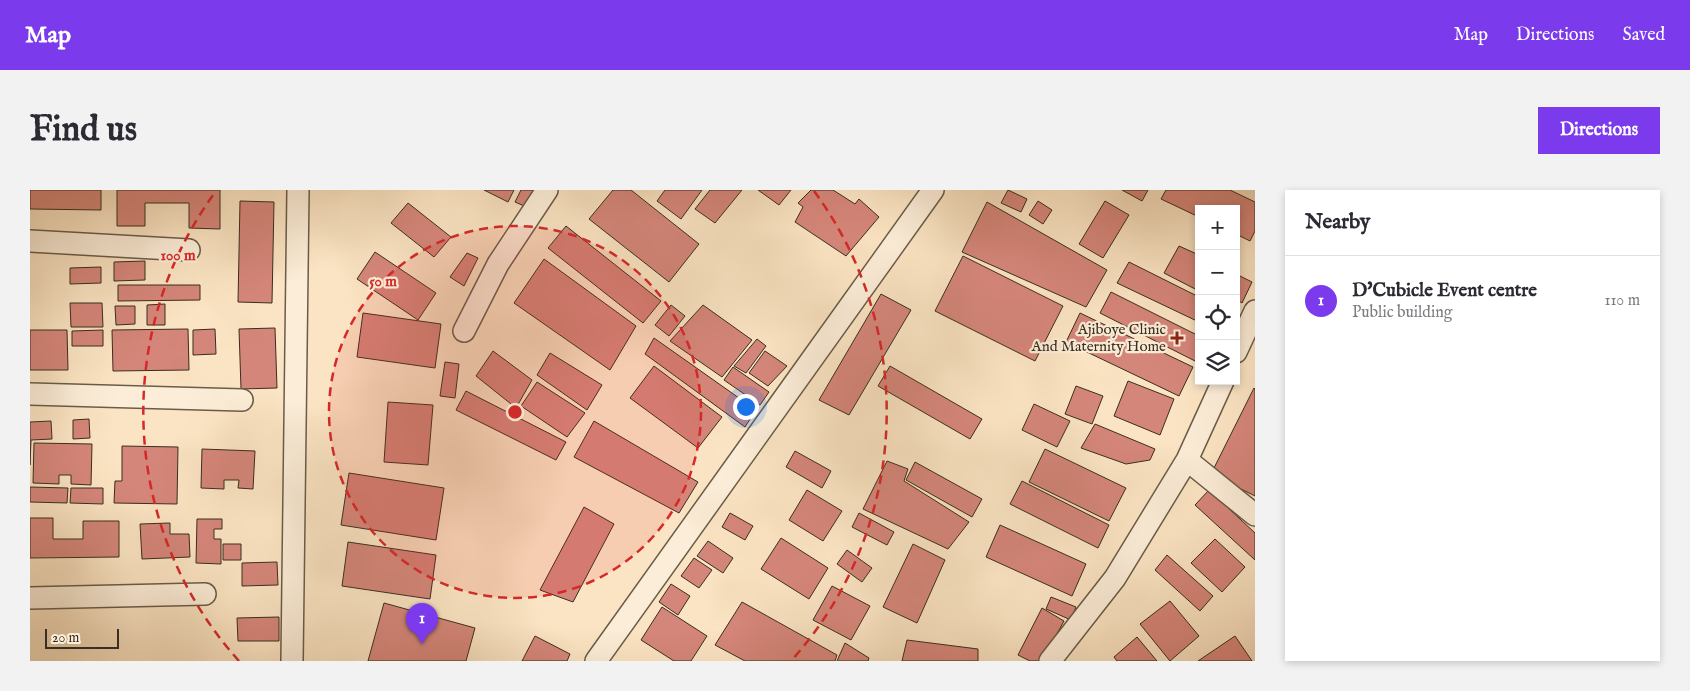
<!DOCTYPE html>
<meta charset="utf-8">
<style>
body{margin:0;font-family:"IM FELL English",serif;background:#f2f2f3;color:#2b2b33}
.controls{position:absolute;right:15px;top:15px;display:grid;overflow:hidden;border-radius:0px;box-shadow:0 2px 8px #0003}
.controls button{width:45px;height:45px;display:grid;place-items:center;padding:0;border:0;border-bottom:1px solid #e1e1e2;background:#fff;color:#2b2b33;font:25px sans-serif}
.scale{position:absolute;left:15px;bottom:12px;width:74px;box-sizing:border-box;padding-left:5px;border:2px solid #392e1f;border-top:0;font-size:14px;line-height:18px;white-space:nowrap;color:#392e1f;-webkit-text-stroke:4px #fcedd8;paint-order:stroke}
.you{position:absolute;left:715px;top:216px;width:18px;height:18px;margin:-12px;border:4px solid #fff;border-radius:50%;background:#1a73e8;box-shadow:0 0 0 8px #1a73e833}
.badge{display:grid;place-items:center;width:32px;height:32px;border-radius:50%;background:#7c3aed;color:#fff;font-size:16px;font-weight:700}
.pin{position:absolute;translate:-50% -41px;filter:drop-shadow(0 1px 2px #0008)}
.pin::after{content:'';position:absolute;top:26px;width:18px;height:15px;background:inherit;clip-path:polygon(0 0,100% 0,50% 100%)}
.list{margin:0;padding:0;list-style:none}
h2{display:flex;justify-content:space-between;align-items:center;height:65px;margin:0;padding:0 20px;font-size:21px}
h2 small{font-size:16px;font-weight:400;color:#7c7c81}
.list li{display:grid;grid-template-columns:32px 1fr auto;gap:15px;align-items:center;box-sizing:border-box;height:90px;padding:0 20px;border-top:1px solid #e1e1e2}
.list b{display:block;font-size:19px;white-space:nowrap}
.list p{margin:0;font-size:16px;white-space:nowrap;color:#7c7c81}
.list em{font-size:16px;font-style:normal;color:#7c7c81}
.icon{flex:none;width:28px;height:28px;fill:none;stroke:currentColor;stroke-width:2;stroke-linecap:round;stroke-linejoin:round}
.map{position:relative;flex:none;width:1225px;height:471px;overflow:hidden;border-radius:0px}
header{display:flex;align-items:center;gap:30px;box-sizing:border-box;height:70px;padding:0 25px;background:#7c3aed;color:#fff}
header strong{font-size:24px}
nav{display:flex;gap:28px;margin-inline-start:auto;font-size:18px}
.intro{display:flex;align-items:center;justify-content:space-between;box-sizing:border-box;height:120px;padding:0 30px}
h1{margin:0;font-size:35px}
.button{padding:12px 22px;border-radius:0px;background:#7c3aed;color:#fff;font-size:18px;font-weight:700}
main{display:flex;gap:30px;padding:0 30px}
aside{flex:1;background:#fff;border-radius:0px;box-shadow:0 2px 8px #0003}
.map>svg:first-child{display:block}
.building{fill:#d5867a;stroke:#392e1f}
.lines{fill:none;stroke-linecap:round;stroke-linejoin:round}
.street-casing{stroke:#6a5c48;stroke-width:24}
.street{stroke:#fcedd8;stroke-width:21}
.ring{fill:none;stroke:#d62828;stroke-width:2.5;stroke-dasharray:9 6}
.poi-dot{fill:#8f2418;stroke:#fcedd8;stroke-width:2}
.labels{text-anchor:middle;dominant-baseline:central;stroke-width:4.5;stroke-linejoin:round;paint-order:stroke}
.poi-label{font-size:15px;fill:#392e1f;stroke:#fcedd8;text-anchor:end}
.centre{fill:#d62828;stroke:#fcedd8;stroke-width:2.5}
.ring-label{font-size:15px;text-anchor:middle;font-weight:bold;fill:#d62828;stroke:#fcedd8;stroke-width:4.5;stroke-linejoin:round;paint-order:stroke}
</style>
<header>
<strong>Map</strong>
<nav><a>Map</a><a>Directions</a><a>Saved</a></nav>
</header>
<div class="intro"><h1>Find us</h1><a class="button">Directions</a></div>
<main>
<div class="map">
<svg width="1225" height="471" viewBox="0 0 1225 471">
<rect width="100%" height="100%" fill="#fbe4c3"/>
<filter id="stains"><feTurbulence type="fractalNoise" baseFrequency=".004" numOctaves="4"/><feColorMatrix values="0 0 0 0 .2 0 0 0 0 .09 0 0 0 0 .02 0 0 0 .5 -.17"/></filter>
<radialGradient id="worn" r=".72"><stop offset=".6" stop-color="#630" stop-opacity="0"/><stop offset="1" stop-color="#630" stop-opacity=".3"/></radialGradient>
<path class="building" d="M0,0h71v20l-71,-1z
M87,0h103v39l-31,-1v-25h-44v23h-28z
M454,0h30l-6,12z
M491,0h19l-9,19 -16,-7z
M583,0h18l68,54 -30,38 -80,-63z
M635,0h37l-21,29 -24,-18z
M680,0h32l-27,33 -20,-14z
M728,0h33l-12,15z
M781,0h22l22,14 4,-5 20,18 -33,39 -51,-34 8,-15 -5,-4z
M978,0l19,9 -6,13 -20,-9z
M1092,0h26l-6,11z
M1136,0h64l25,12v29l-5,10 -14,-7v-25h-37v8l-38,-18z
M210,11l34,1 -2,101 -34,-1z
M1008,11l14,9 -9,14 -14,-9z
M1075,11l24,14 -26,43 -24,-14z
M957,12l120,68 -21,37 -124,-55z
M378,13l43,34 -17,20 -43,-34z
M536,36l95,75 -18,22 -95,-75z
M1149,56l20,9v36l-35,-18z
M345,62l61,41 -18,27 -61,-41z
M437,63l11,5 -14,28 -14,-9z
M933,66l100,50 -28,55 -100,-50z
M514,69l92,67 -26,44 -96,-67z
M115,71v19l-31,1v-19z
M1099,72l70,35v25l-82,-39z
M71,77v16l-31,1v-16z
M1206,84l16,8 -10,21 -6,-4z
M88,95h82v15l-82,1z
M1081,102l88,44v27l-99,-50z
M851,104l30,16 -62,105 -30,-15z
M40,113h32l1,24h-32z
M135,114v21h-18v-20z
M641,115l14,11 -16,20 -14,-11z
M673,115l49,35 -30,37 -52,-36z
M85,116h20v18l-19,1z
M333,123l78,11 -6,44 -78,-11z
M1050,123l113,54 -14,29 -113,-54z
M245,138l2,60 -36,1 -2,-60z
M158,139l1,41 -76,1 -1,-41z
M185,139l1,25 -23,1v-25z
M0,140h37l1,40h-38z
M73,140v16h-31v-15z
M624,148l102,72 -11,17 -100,-73z
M727,149l9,7 -20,27 -12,-7z
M463,161l39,29 -16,28 -40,-32z
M735,161l22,15 -19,20 -19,-13z
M520,163l52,32 -15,25 -50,-35z
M415,172l14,2 -4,34 -15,-2z
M624,176l68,51 -24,31 -68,-50z
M860,176l92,53 -12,20 -92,-53z
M703,177l36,25 -9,13 -36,-25z
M1098,191l46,18 -14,36 -46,-19z
M507,192l48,31 -18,24 -46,-31z
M1046,196l27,10 -11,28 -27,-10z
M1224,198l1,1v107l-44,-22z
M436,201l100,51 -10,18 -100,-50z
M358,212l45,3 -5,60 -44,-3z
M1004,214l36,17 -13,26 -35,-17z
M59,229l1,19 -17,1v-19z
M21,231l1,18 -21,1 -1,25v-43z
M564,231l104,61 -19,31 -105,-56z
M1065,234l60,25 -5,11 -24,4 -45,-16z
M4,253l58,1 -1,41 -20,-1v-9h-12v9l-26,-1z
M92,256l56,1 -1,57 -63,-1 1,-22h7z
M172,259l53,2 -2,38 -15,-1 1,-8h-15v9l-23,-1z
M1015,259l81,39 -17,33 -80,-39z
M765,261l36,20 -9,17 -36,-21z
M857,271l21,8 -4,12 65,41 -21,27 -85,-40z
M885,272l67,37 -10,18 -66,-37z
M319,283l95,15 -8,52 -95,-15z
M992,291l87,44 -11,23 -88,-44z
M0,297l38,1 -1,15 -37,-1z
M41,298h32v16l-33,-1z
M777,300l35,21 -19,30 -34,-21z
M1179,300l46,43v27l-60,-55z
M554,317l30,17 -41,78 -33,-12z
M700,323l23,13 -8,14 -23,-13z
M829,323l35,19 -7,13 -35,-18z
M0,328h23v21h30v-18h36v36l-89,1z
M167,329h25v10h-8v10h7v25l-25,-1z
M140,333v11h19l1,23 -48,2 -2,-35z
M970,335l86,39 -14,32 -86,-39z
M751,348l47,30 -19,31 -48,-30z
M1185,349l30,28 -23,25 -31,-29z
M678,351l25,17 -10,15 -26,-17z
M318,352l88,13 -6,44 -88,-13z
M193,354h18v16h-18z
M883,354l32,16 -28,63 -34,-16z
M817,360l25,18 -10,14 -25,-18z
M1137,365l46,41 -13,15 -45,-41z
M664,368l18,12 -13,18 -18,-12z
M247,372l1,23 -36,1v-23z
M641,394l19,12 -12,19 -19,-13z
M802,396l38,20 -19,34 -38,-20z
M1021,407l25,10 -5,13 -25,-11z
M1140,411l29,35 -29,25 -30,-37z
M712,412l95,53 -2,6h-90l-30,-16z
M354,413l91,25 -9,33h-98z
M632,417l45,29 -16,25h-17l-33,-21z
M1012,418l22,13 -22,40h-12l-12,-6z
M249,427v24h-41l-1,-23z
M505,446l35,18 -3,7h-45z
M1205,446l17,25h-54z
M1107,447l20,24h-40l-3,-4z
M877,450l71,9v12h-76z
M815,453l24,15 -1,3h-31z"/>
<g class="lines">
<g class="street-casing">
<path id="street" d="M0,51l159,9
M434,141l34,-67 49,-74
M1206,162l19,-41
M0,204l212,6
M1157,270l68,55
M0,408l175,-4
M262,471l6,-471
M566,471l337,-471
M1020,471l65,-83 72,-118 36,-79"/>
</g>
<use href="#street" class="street"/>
</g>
<circle cx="485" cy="222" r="186" fill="#d62828" fill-opacity=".12"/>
<g class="ring">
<circle cx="485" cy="222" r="186"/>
<path d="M209 471A372 372 0 0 1 186 1M784 1A372 372 0 0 1 761 471"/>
</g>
<path class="poi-dot" d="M1144.5 140.5h5v5h5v5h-5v5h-5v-5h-5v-5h5z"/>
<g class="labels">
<g class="poi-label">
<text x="1136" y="139">Ajiboye Clinic<tspan x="1136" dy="17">And Maternity Home</tspan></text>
</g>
</g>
<circle cx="485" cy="222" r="8" class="centre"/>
<g class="ring-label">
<text x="148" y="70">100 m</text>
<text x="353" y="96">50 m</text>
</g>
<rect width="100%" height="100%" filter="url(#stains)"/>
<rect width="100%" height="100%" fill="url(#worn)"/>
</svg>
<div class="controls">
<button>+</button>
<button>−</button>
<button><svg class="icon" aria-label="locate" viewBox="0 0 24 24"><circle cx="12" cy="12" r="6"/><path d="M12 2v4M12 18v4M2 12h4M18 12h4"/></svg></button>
<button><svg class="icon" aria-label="layers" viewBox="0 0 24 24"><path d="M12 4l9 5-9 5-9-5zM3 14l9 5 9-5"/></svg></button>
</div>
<div class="scale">20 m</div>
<div class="you"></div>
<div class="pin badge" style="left:392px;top:454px">1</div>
</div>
<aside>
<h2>Nearby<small></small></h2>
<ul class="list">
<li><span class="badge">1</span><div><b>D'Cubicle Event centre</b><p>Public building</p></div><em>110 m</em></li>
</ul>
</aside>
</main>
